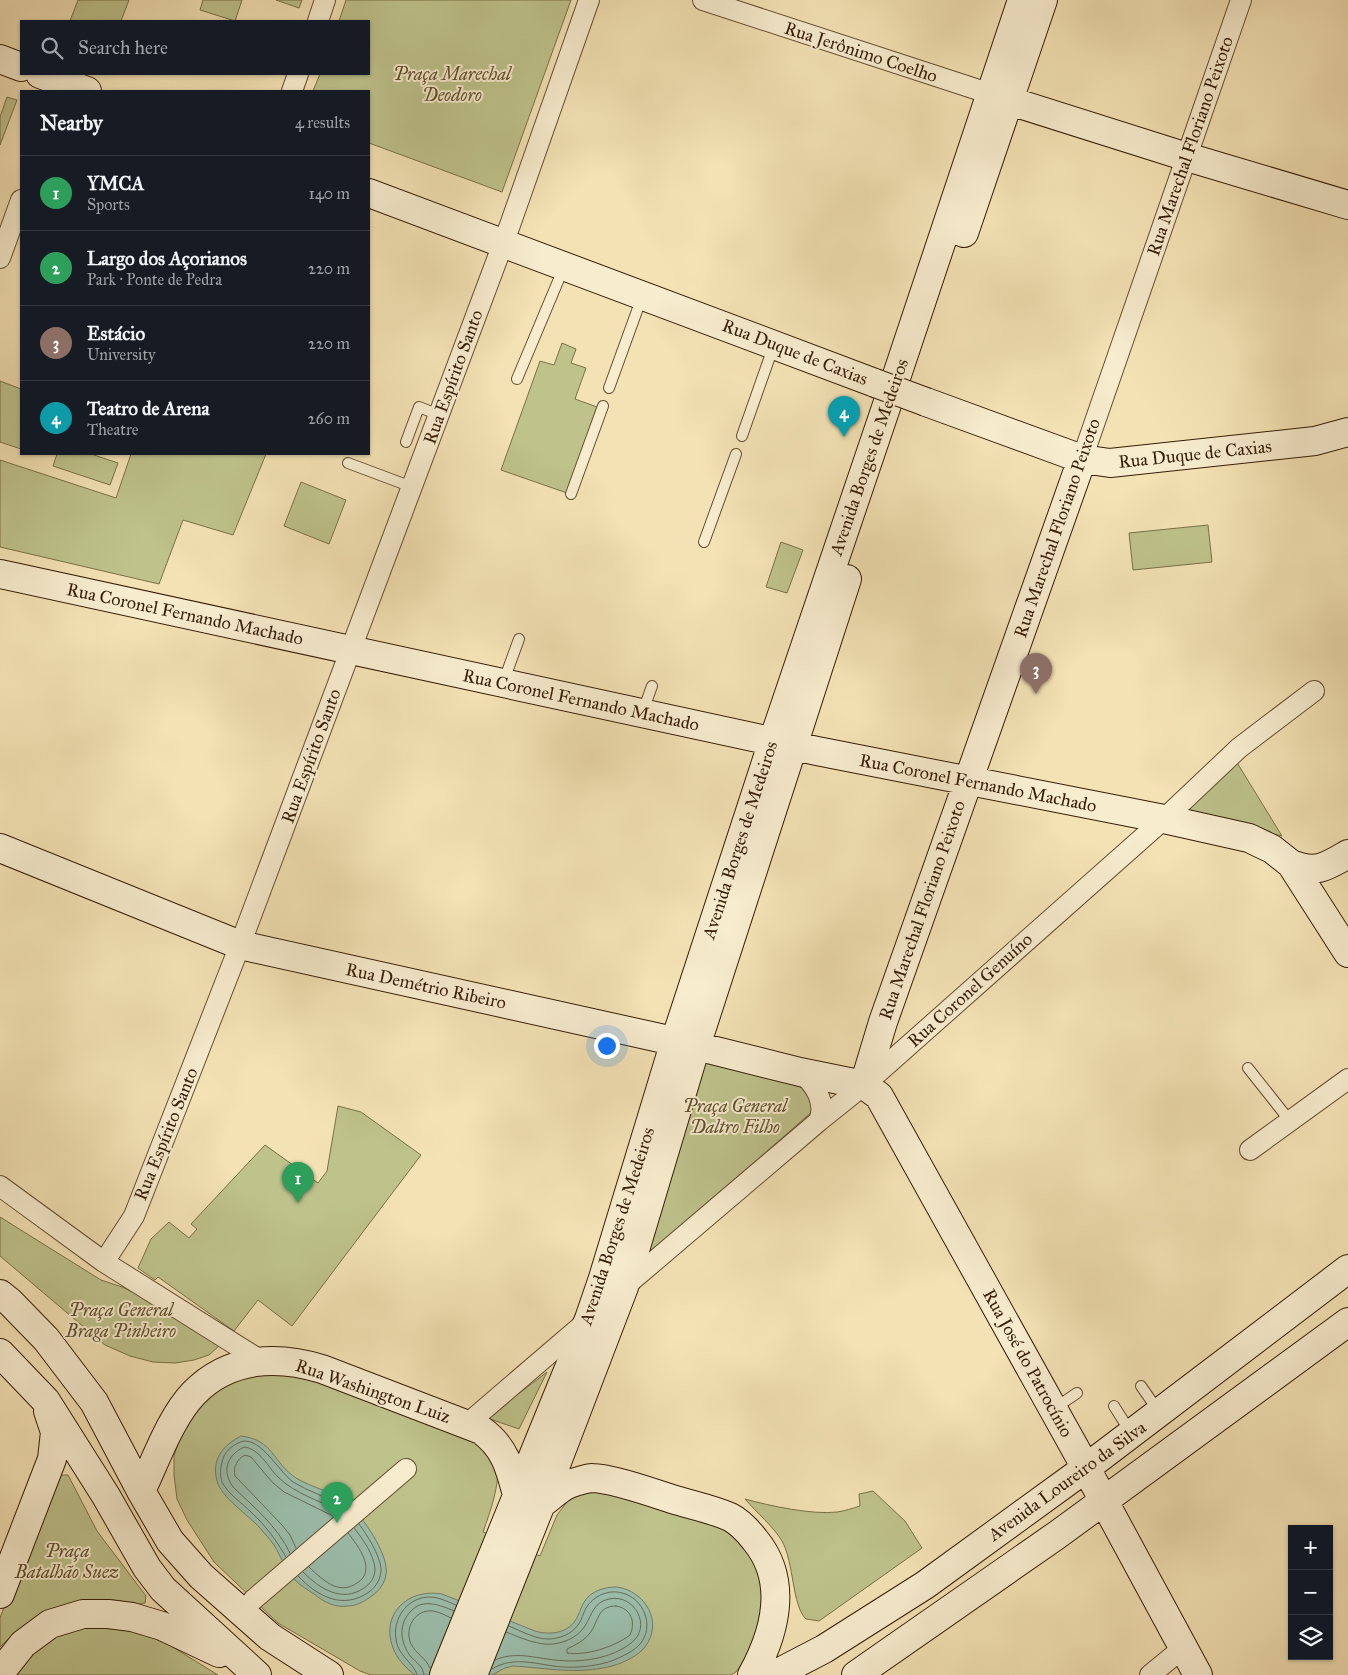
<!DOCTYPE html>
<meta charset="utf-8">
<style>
body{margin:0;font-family:"IM FELL Great Primer",serif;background:#20242c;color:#f1f3f6}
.controls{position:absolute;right:15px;bottom:15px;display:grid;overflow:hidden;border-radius:0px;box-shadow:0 1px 4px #0004}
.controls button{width:45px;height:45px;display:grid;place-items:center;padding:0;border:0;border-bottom:1px solid #363941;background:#171b24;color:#f1f3f6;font:25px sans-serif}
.you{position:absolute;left:606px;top:1045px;width:18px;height:18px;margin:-12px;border:4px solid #fff;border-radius:50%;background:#1a73e8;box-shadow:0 0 0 8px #1a73e833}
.badge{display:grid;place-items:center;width:32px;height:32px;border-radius:50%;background:#c59692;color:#fff;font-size:16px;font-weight:700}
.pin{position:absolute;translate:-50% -41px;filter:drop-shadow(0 1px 2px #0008)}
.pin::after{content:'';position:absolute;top:26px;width:18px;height:15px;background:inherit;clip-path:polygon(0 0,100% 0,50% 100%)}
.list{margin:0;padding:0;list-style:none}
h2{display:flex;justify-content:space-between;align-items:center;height:65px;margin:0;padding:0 20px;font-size:21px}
h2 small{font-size:16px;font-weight:400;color:#9ea1a6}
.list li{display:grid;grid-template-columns:32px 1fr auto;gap:15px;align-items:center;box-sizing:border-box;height:75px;padding:0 20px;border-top:1px solid #363941}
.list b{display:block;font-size:19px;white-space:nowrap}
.list p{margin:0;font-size:16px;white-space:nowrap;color:#9ea1a6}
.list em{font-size:16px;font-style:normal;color:#9ea1a6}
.icon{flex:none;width:28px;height:28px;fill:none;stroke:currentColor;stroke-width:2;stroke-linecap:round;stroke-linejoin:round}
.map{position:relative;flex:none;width:1348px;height:1675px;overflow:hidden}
.search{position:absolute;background:#171b24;box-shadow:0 1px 4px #0004;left:20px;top:20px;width:350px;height:55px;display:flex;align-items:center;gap:12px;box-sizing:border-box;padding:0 18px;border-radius:0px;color:#9ea1a6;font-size:19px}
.panel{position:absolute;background:#171b24;box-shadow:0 1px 4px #0004;left:20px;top:90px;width:350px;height:365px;border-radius:0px}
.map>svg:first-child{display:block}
.green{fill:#bec28b;stroke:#7a7048}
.water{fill:#9bbeac;stroke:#737e69}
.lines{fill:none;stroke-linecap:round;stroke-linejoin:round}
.shore{stroke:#686e58;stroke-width:1}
.lane-casing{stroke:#654e31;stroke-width:12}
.street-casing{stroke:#654e31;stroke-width:22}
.secondary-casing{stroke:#361d05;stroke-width:30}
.lane{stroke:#f7ecce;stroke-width:10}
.street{stroke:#f7ecce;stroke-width:20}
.secondary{stroke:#f7ecce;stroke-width:28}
.secondary-bridge-casing{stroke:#361d05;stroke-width:30;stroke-linecap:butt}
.secondary-bridge{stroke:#f7ecce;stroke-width:28}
.labels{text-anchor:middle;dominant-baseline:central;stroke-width:4;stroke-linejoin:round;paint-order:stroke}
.street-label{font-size:18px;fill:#361d05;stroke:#f7ecce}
.park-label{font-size:18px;font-style:italic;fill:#5f4f2d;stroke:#f7ecce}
</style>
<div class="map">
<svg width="1348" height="1675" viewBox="0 0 1348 1675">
<rect width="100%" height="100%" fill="#f3e2b4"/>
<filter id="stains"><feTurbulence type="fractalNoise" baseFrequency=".004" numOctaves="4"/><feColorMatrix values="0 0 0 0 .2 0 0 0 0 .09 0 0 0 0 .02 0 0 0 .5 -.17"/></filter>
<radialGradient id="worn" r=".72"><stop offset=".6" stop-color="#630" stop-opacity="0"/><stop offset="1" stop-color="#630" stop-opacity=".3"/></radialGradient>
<path class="green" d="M78,0h51l-8,21h-51z
M203,0h39l-7,21 -35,-11z
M276,0h26l-3,8z
M346,0h225l-69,192 -133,-49v-52h-56l7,-17h49v-53h-30z
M7,97l10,3 -17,45v-28z
M562,343l14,6 -5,14 15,5 -11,31 22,8 -30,86 -66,-23 39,-109 14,4z
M0,381l21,8v60l-21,-7z
M57,454h34l27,9 -8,22 -57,-19z
M131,454h135l-33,81 -50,-15 -24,64 -159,-37v-87l116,38z
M301,482l45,18 -17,44 -45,-18z
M1208,525l4,37 -79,8 -4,-37z
M781,542l22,8 -16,43 -21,-6z
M1236,761l46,75 -100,-24z
M701,1057l94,23 19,17 1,12 -175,154z
M338,1106l23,6 60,43 -129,171 -34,-26 -24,31 -76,-54 -3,3 -17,-12 13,-29 18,-17 20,16 8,-9 -6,-5 74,-79 53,38 9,-12z
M0,1217l101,63 21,7 21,10 76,49 -10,9 -15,5 -19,3 -22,-1 -23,-6 -25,-11 -105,-89z
M299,1369l163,60 36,34c1,25 -7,46 -15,69l57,24 17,-41 13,-17 30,-12 113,34 39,29 14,51 -16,53 -14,19 -5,3h-360l-11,-4 -82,-48 -64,-61 -27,-42 -10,-21 -3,-24v-19l12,-38 42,-38z
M547,1372l-28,57 -32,-11z
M54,1475h14l29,56 49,65 -1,7c-8,3 -24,-3 -34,-3 -44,-2 -81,17 -111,47v-29z
M873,1491l32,30 17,27 -103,73 -13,-2c-14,-13 -12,-57 -24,-78 -9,-15 -25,-28 -37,-42 25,7 68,16 92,13 8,-1 16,-4 23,-6l-1,-12z
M89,1625l61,8 68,42h-206l11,-15 40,-28z"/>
<path class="water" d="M241,1436c33,4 31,26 55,42 16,10 36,13 51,25 14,11 37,45 39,64 2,13 -6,24 -17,31 -6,4 -13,8 -21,8 -13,2 -24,-4 -34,-12 -6,-4 -13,-8 -18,-13 -10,-11 -15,-24 -22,-36 -4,-6 -10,-12 -14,-17 -12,-13 -39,-31 -43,-47 -6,-23 7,-36 24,-45z
M617,1587c28,4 47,35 28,60 -7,9 -22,16 -33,19 -36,9 -63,2 -99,0l-8,2 -13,7h-77c-9,-7 -18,-16 -22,-27 -13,-34 15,-60 49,-54l93,37c13,4 31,3 40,-10 5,-7 6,-17 13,-24 7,-7 18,-10 29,-10z"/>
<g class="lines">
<path class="shore" d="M296,1548l-6,-13 -8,-10 -47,-49c-2,-9 2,-17 10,-21l6,2 21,25 12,10 49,24
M290,1553c-13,-27 -35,-45 -57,-66 -11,-16 -7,-31 11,-40 16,2 23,19 34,30 17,17 41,23 61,34
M286,1557c-10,-17 -20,-31 -35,-45 -9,-9 -23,-18 -29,-30 -3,-8 -1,-18 2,-26 3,-6 8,-10 14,-13 20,-11 40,28 55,39 16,10 35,15 51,25
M309,1567c7,7 16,15 25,19 8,3 16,2 23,-3 20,-12 2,-36 -9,-50
M303,1572c17,17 39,31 61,16 6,-4 11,-10 11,-19 -1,-14 -12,-30 -21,-41
M298,1576c20,21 45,34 71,16 8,-6 12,-14 12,-23 -1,-14 -14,-34 -22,-45
M616,1606c15,2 20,16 14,29 -16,12 -44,21 -63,18v-4c8,-4 17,-8 23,-16 9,-12 7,-27 26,-27z
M495,1660c20,-9 40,-2 60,0 25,3 56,-1 76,-17 22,-16 3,-50 -22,-44 -15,3 -17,15 -24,27 -4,6 -10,11 -17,14 -22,10 -41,0 -62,-8
M430,1668c-4,-10 -14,-14 -19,-24 -7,-16 4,-35 22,-33 6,1 12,4 18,7
M492,1669c22,-14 46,-4 70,-2 16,1 37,-1 52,-7 9,-4 20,-9 26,-16 15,-17 4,-46 -18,-51 -13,-4 -29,3 -36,15 -3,5 -4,12 -8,17 -6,9 -19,14 -30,14 -13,0 -27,-8 -39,-13
M417,1675c-1,-8 -15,-18 -19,-28 -9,-24 7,-50 32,-50 9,0 18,5 26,8
M424,1675c-1,-9 -7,-12 -13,-18 -11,-14 -13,-33 0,-46 12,-13 29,-6 43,0"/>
<g class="lane-casing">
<path id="lane" d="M517,379l47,-112
M609,388l33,-91
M742,436l32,-91
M406,442l13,-35 20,8
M348,463l64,24
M571,494l32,-88
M704,542l32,-88
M503,683l16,-44
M643,711l9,-25
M1248,1068l42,53
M1141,1386l18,26
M1114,1406l17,27
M1055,1408l22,-15"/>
</g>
<g class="street-casing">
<path id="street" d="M703,0l288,94
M318,21l7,-21
M292,91l6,-17
M0,258l21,-58
M1082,459l159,-459
M800,1072c14,11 27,30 19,49
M1250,1150l98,-71
M0,1186l104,76 156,98
M104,1262l30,-46 106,-271 270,-720 79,-225
M624,1287l195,-166 45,-36 300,-266 75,-71 75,-57
M467,1424l119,-102
M253,1600l153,-131
M1150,1675l33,-27"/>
</g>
<g class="secondary-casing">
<path id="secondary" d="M0,59l21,8
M40,74l47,17
M1010,101l177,56 161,48
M369,193l506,190
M964,233l79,-233
M926,402l156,57 28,4 205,-22 33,-9
M0,574l817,177 347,68 85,19 23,11 19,15 57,89
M0,848l240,97 456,101 104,26 64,13 15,11 207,372 112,207
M1291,864c25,10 35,3 57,-10
M864,1085l19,-63 199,-563
M0,1294l10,8 36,37 48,63 47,89 29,50 31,35 69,61 59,38
M0,1353l46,48 60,95 41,72 16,21 94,86
M141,1491c15,-31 29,-73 53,-98 35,-36 83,-38 128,-24l159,61c24,17 29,38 36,65
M541,1504c9,-6 18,-16 28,-20 6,-2 15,-5 22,-6 20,0 60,14 81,21 19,6 40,10 58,18 10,5 18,14 25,23 34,41 20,93 -3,135
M0,1594l52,-135 3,-27 -7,-21
M0,1673l23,-29 27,-20 33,-10h25l24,3 30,9 57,27
M444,1675l145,-356 14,-41 72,-237 98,-300 121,-357 128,-384
M473,1675l68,-171 83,-217 72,-241 151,-467
M774,1675l50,-26 101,-64 161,-117 262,-199
M856,1675l201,-140 291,-213"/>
</g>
<use href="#lane" class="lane"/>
<use href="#street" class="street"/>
<use href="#secondary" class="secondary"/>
<g class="secondary-bridge-casing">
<path id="secondary-bridge" d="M875,383l51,19"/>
</g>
<use href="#secondary-bridge" class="secondary-bridge"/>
</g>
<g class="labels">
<g class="street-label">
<text transform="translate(861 52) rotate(18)">Rua Jerônimo Coelho</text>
<text transform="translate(1190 146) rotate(-71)">Rua Marechal Floriano Peixoto</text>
<text transform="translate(795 352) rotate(21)">Rua Duque de Caxias</text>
<text transform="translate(453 377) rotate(-70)">Rua Espírito Santo</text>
<text transform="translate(1195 454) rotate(-6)">Rua Duque de Caxias</text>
<text transform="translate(869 457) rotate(-71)">Avenida Borges de Medeiros</text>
<text transform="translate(1057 528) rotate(-71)">Rua Marechal Floriano Peixoto</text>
<text transform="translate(185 614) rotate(12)">Rua Coronel Fernando Machado</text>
<text transform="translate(581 700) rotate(12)">Rua Coronel Fernando Machado</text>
<text transform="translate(311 756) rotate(-70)">Rua Espírito Santo</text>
<text transform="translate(978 783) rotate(11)">Rua Coronel Fernando Machado</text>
<text transform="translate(740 840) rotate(-72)">Avenida Borges de Medeiros</text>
<text transform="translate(922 910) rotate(-71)">Rua Marechal Floriano Peixoto</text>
<text transform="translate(426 986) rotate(12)">Rua Demétrio Ribeiro</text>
<text transform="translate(970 990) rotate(-42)">Rua Coronel Genuíno</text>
<text transform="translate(166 1134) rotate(-68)">Rua Espírito Santo</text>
<text transform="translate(617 1226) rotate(-72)">Avenida Borges de Medeiros</text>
<text transform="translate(1028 1363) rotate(61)">Rua José do Patrocínio</text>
<text transform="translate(373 1391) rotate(19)">Rua Washington Luiz</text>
<text transform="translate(1067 1481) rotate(-36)">Avenida Loureiro da Silva</text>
</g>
<g class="park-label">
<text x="452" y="74">Praça Marechal<tspan x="452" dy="21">Deodoro</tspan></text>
<text x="735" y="1106">Praça General<tspan x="735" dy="21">Daltro Filho</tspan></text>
<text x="121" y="1310">Praça General<tspan x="121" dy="21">Braga Pinheiro</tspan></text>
<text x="67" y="1551">Praça<tspan x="67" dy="21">Batalhão Suez</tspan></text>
</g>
</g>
<rect width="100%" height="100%" filter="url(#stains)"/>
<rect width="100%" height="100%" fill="url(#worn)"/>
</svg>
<div class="controls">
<button>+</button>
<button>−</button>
<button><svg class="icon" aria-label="layers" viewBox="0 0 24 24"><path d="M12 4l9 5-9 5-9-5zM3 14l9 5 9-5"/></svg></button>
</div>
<div class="you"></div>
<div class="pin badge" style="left:298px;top:1203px;background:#2e9e5b">1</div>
<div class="pin badge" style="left:337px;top:1523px;background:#2e9e5b">2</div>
<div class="pin badge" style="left:1036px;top:694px;background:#8d6e63">3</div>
<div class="pin badge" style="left:844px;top:437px;background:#0f9aa8">4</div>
<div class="search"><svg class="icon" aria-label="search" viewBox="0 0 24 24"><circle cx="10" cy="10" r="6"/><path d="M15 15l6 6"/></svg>Search here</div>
<section class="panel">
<h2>Nearby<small>4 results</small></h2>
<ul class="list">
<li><span class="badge" style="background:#2e9e5b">1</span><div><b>YMCA</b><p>Sports</p></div><em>140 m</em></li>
<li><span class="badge" style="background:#2e9e5b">2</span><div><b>Largo dos Açorianos</b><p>Park · Ponte de Pedra</p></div><em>220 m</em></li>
<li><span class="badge" style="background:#8d6e63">3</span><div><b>Estácio</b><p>University</p></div><em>220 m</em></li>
<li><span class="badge" style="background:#0f9aa8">4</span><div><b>Teatro de Arena</b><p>Theatre</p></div><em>260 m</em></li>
</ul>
</section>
</div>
